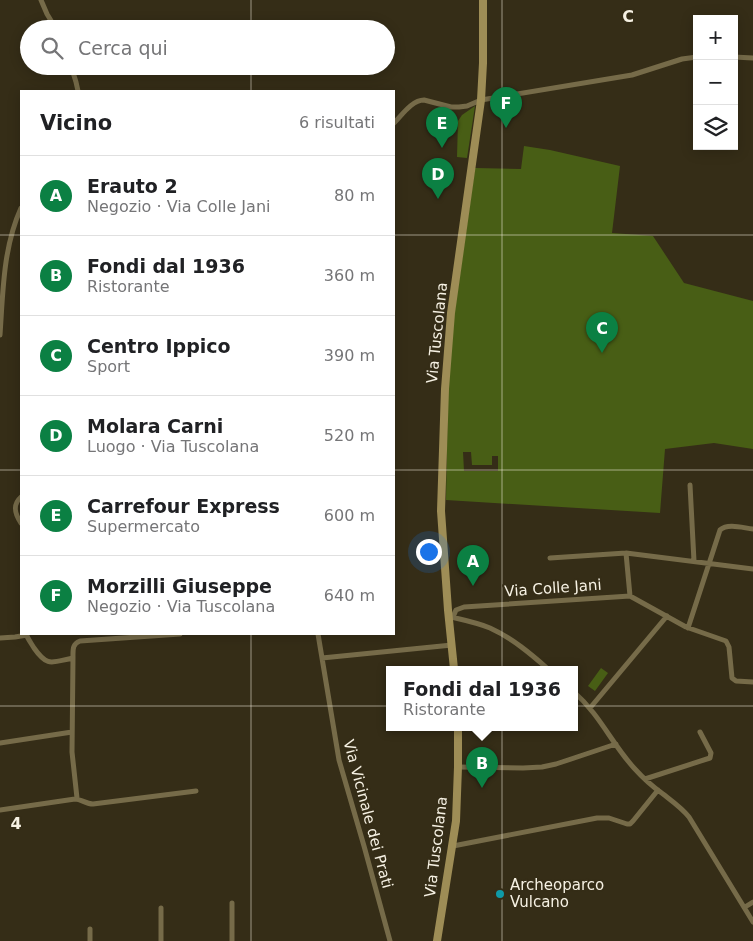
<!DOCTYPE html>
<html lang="it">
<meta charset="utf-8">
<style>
body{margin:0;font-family:"DejaVu Sans",sans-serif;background:#f2f2f2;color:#202124}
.controls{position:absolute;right:15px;top:15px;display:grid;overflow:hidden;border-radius:0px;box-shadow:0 2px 12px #0003}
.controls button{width:45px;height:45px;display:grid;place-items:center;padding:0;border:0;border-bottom:1px solid #e0e0e0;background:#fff;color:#202124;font:25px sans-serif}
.you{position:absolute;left:428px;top:551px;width:18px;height:18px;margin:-12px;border:4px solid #fff;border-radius:50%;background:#1a73e8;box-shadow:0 0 0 8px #1a73e833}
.badge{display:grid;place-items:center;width:32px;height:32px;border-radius:50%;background:#0b8043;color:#fff;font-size:16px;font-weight:700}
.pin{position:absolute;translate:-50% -41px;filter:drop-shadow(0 1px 2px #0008)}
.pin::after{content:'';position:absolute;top:26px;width:18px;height:15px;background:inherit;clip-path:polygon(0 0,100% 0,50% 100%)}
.popup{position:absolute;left:386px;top:666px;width:192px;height:65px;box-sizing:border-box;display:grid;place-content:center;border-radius:0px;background:#fff;filter:drop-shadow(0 1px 4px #0005);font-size:16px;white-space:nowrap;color:#757577}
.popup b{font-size:19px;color:#202124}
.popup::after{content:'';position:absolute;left:50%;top:100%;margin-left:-10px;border:10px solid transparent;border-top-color:#fff}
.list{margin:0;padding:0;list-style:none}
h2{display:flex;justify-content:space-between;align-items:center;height:65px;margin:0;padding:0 20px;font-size:21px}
h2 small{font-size:16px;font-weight:400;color:#757577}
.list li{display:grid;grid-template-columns:32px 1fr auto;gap:15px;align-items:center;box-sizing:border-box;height:80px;padding:0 20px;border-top:1px solid #e0e0e0}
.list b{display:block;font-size:19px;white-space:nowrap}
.list p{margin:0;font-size:16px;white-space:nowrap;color:#757577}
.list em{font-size:16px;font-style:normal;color:#757577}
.icon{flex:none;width:28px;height:28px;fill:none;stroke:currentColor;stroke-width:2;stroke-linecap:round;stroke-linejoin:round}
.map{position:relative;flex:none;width:753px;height:941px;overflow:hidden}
.search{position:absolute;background:#fff;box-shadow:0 2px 12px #0003;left:20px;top:20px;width:375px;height:55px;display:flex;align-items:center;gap:12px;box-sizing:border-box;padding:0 18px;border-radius:28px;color:#757577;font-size:19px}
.panel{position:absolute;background:#fff;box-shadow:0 2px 12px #0003;left:20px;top:90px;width:375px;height:545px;border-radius:0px}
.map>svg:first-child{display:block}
.green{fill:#485e15;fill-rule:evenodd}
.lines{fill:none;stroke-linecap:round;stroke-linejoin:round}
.minor{stroke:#766b49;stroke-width:5}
.secondary{stroke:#9e8d56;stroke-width:8}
.grid{fill:none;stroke:#f6f1e3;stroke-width:1;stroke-opacity:0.55}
.culture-dot{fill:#0f9aa8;stroke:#352d17;stroke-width:2}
.labels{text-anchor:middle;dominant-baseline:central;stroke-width:4;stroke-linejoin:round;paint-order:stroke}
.street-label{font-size:15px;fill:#f6f1e3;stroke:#352d17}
.poi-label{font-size:15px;fill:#f6f1e3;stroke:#352d17;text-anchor:start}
.grid-label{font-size:16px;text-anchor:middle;font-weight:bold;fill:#f6f1e3;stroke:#352d17;stroke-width:4;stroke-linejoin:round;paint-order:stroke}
</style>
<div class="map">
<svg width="753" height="941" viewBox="0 0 753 941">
<rect width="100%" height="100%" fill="#352d17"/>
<path class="green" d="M475,106l-8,52 -10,-1 1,-36 4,-6z
M524,146l26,4 70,16 -8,67 41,3 31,47 69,18v148l-39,-6 -49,6 -5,64 -214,-13 2,-109 6,-75 21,-148 46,1zM463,452h8l1,13h20v-9h6v15h-34z
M601,668l7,5 -13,18 -7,-5z"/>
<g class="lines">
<path class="minor" d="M41,0l6,14 9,15
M734,57l19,1
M71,66l5,16 2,9
M394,123c8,-8 18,-23 30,-23l27,7h8l8,-1 14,-6 151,-25 50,-16 15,-2
M0,335c3,-43 3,-87 21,-127
M690,485l4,76
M21,497c-9,8 -6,17 0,26
M626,553l4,43 56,31 40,14 3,6 3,31 4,3 17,1
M550,558l76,-5 127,16
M451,617c13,3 27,6 39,11 22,10 41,26 58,41
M453,617l3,-7 8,-3 166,-11
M688,628l32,-98c8,-7 23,-2 33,-1
M26,634c2,5 5,9 8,14 14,20 18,14 39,10 0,-8 -1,-14 7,-17l100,-7
M318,634l21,126 25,86 26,95
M0,638l15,-1 12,-2
M73,658l-1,94 5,46
M322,658l130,-13
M574,692c26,23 38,52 60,76 9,10 19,19 29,26 9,7 19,14 26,23l64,105
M590,708l77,-92
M0,743l72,-11
M458,767l65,1 19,-1 14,-3 60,-20
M645,779l65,-21 1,-5 -11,-21
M0,810l75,-11c6,0 11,5 18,5l103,-13
M453,846l144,-28h12l18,6h3l3,-3 25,-31
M232,903v38
M745,907l8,-5
M161,908v33
M90,929v12"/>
<path class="secondary" d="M454,669l-6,-59 -7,-99 4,-122 6,-76 30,-213 2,-37v-63
M437,941l19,-120 2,-54v-40"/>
</g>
<path class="grid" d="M251,0v29M502,0v941M251,66v25M0,235h21M394,235h359M0,470h21M394,470h359M251,634v307M0,706h753"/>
<circle class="culture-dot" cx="500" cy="894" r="5"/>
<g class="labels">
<g class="street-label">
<text transform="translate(437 333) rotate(-84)">Via Tuscolana</text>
<text transform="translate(553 588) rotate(-4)">Via Colle Jani</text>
<text transform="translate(368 814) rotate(75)">Via Vicinale dei Prati</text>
<text transform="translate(436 847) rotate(-83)">Via Tuscolana</text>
</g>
<g class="poi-label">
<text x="510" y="885">Archeoparco<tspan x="510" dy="17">Vulcano</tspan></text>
</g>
</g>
<g class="grid-label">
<text x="628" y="22">C</text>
<text x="16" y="829">4</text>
</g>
</svg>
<div class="controls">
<button>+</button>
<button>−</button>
<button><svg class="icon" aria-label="layers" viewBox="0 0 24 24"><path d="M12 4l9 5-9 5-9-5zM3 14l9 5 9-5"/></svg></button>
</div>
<div class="you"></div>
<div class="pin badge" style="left:473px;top:586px">A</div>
<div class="pin badge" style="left:482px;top:788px">B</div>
<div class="popup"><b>Fondi dal 1936</b>Ristorante</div>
<div class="pin badge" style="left:602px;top:353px">C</div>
<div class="pin badge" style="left:438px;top:199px">D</div>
<div class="pin badge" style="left:442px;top:148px">E</div>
<div class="pin badge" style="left:506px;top:128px">F</div>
<div class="search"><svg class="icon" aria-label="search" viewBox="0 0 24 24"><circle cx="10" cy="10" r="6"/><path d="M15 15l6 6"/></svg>Cerca qui</div>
<section class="panel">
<h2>Vicino<small>6 risultati</small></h2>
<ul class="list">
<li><span class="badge">A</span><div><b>Erauto 2</b><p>Negozio · Via Colle Jani</p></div><em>80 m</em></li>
<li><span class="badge">B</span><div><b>Fondi dal 1936</b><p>Ristorante</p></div><em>360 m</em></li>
<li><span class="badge">C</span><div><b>Centro Ippico</b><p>Sport</p></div><em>390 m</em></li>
<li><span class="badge">D</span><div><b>Molara Carni</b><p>Luogo · Via Tuscolana</p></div><em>520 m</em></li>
<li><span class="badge">E</span><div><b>Carrefour Express</b><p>Supermercato</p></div><em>600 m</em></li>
<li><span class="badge">F</span><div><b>Morzilli Giuseppe</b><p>Negozio · Via Tuscolana</p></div><em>640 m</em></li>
</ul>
</section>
</div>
